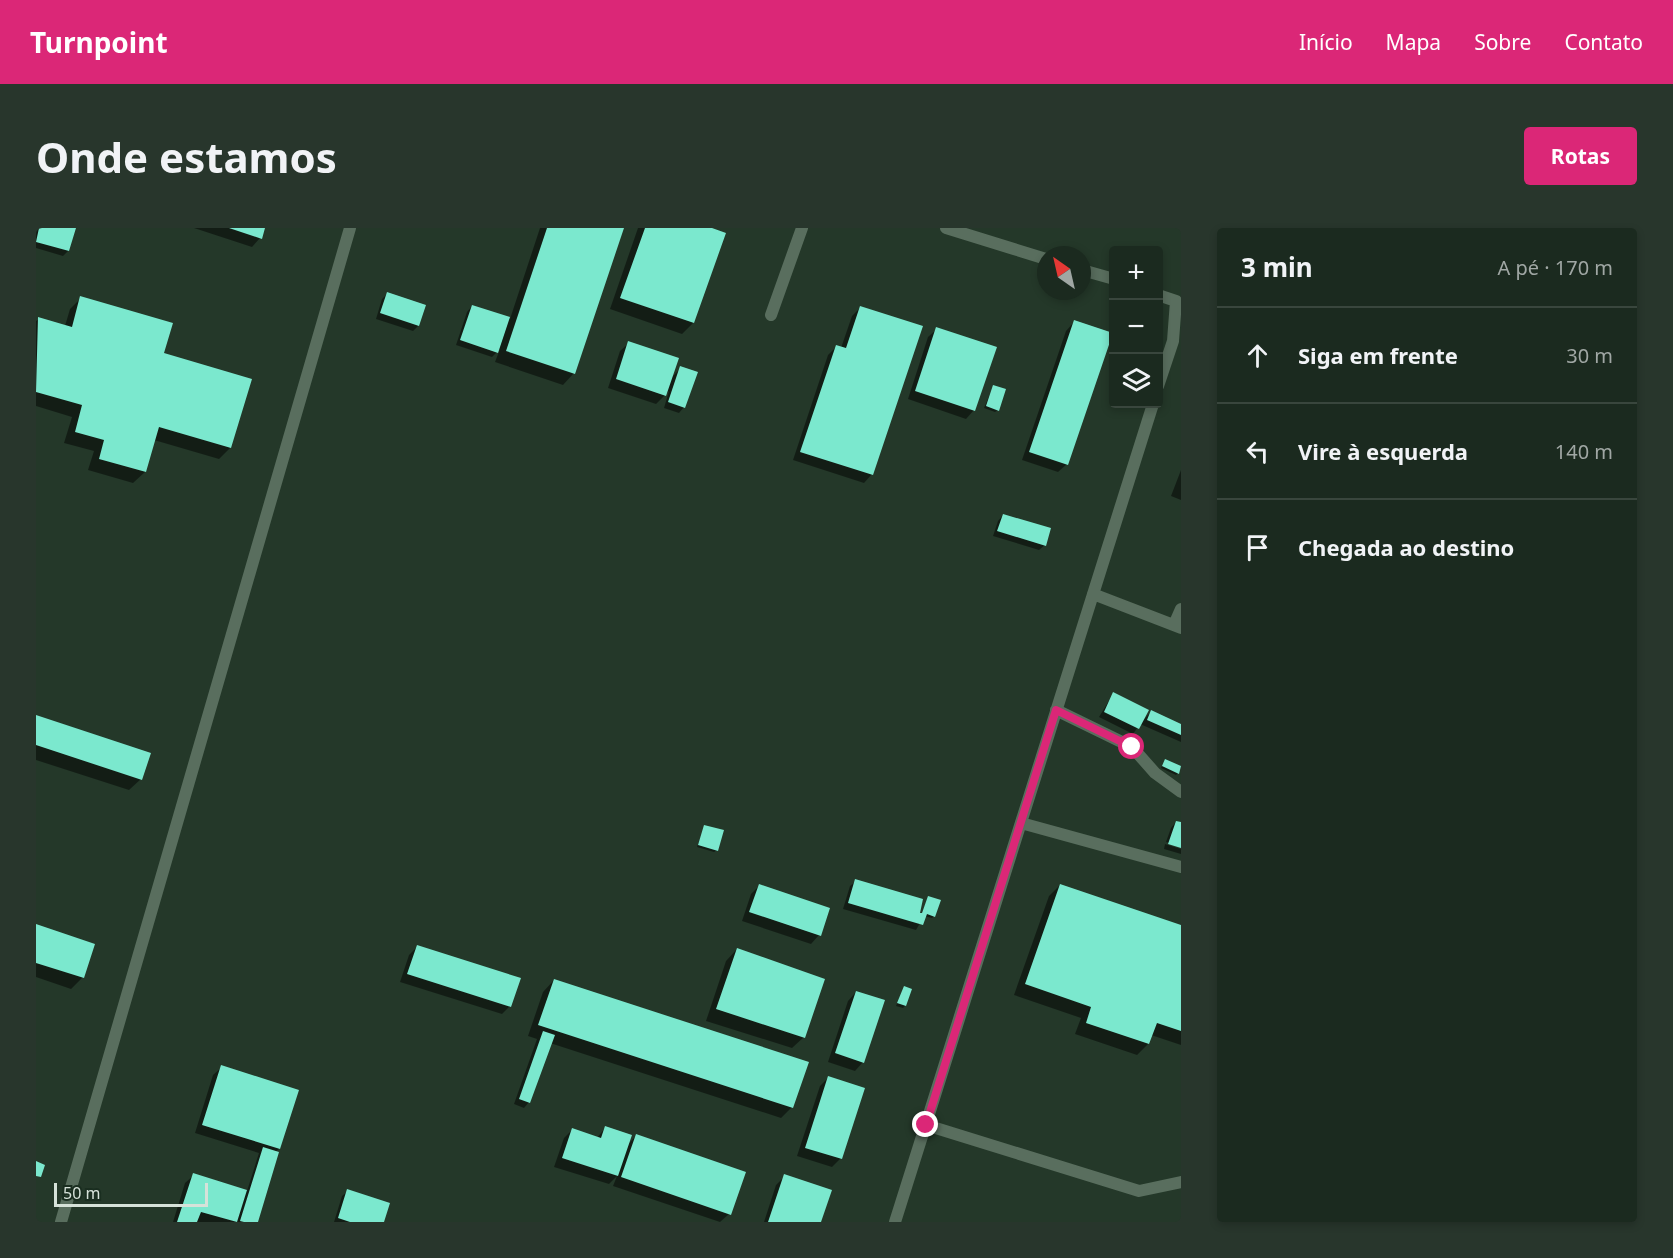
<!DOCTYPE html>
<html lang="pt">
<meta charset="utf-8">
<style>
body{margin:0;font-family:"Noto Sans",sans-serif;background:#28362c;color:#f1f3f6}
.controls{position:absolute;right:18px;top:18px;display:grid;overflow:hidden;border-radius:6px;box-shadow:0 3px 9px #0003}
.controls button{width:54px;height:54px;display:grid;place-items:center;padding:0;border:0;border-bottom:2px solid #39463d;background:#1b2a1f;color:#f1f3f6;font:30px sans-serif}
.compass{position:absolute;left:1001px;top:18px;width:54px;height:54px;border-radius:50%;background:#1b2a1f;box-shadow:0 3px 9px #0003;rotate:326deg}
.scale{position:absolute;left:18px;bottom:15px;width:154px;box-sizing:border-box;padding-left:6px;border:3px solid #d6e2d9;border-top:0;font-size:16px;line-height:21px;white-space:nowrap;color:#d6e2d9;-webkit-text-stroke:4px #1a2e20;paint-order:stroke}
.stop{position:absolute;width:18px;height:18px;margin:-14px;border:4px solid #db2777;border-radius:50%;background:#fff}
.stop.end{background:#db2777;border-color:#fff;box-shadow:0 2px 6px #0008}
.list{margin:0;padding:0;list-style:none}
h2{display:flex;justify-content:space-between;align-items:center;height:78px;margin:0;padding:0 24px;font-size:26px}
h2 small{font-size:20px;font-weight:400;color:#a0a7a4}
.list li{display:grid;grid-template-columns:39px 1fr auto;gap:18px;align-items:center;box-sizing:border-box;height:96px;padding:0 24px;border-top:2px solid #39463d}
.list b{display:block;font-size:22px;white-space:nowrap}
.list em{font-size:20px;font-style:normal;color:#a0a7a4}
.icon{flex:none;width:33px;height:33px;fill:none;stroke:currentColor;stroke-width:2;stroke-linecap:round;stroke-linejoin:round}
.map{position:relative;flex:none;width:1145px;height:994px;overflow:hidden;border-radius:6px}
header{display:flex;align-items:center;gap:36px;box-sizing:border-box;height:84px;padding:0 30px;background:#db2777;color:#fff}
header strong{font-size:28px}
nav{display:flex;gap:33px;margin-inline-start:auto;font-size:21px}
.intro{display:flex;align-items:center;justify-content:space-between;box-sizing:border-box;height:144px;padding:0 36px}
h1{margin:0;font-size:42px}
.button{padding:15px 27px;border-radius:6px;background:#db2777;color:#fff;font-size:21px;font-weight:700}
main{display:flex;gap:36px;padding:0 36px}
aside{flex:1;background:#1b2a1f;border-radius:6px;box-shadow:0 3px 9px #0003}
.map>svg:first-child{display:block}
.shadow{fill:#0007}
.building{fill:#7be8ce}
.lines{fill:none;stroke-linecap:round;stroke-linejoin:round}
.service{stroke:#596e5e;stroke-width:12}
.route{stroke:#db2777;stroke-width:8}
</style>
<header>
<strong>Turnpoint</strong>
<nav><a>Início</a><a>Mapa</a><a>Sobre</a><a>Contato</a></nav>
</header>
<div class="intro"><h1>Onde estamos</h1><a class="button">Rotas</a></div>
<main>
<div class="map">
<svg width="1145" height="994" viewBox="0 0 1145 994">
<rect width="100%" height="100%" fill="#243829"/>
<path class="shadow" d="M0,0h38l-6,23 -5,5 -27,-8z
M158,0h70l-4,10 -8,9z
M504,0h83l-49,145 -11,12 -68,-23 5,-13 -8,8 -36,-12 11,-33 5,-6 38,13z
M602,0h69l17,6 -31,89 -11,11 -72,-25z
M351,66l31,32 -5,5 -37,-12 6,-20z
M45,70l81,56 68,94 -11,11 -65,-19 -9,32 -12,11 -45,-13 6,-19 -30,-8 8,-26 -36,-11v-85l3,-2 26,7 5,-17z
M824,80l12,166 -8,9 -71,-23 35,-105 8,-8 5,1 11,-32z
M1038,94l-7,142 -9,8 -36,-12 44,-129z
M901,101l37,81 -8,9 -58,-20 20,-62z
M593,115l42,35 10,-10 3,39 -5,6 -15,-5 5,-17 -13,13 -48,-16 12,-37z
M957,159l5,23 -3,2 -11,-4z
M1145,242v30l-10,-4z
M967,287l42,30 -6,5 -46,-14 5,-15z
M1077,466l29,27 9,-9 30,13v17l-41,-18 -7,10 -34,-17z
M0,489l105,62 -12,11 -93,-30z
M1129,533l13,12 -2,2 -15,-7z
M1140,594l5,24 -15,-4 5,-14z
M669,598l12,24 -3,2 -17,-5z
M1129,616l16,5v5l-17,-5z
M820,653l65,34 7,-17 6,18 -2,2 -8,-2 -8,14 -73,-21 7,-23z
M1024,657l121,42v118l-30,-10 -3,9 -11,11 -62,-21 6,-16 -67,-23 35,-99z
M723,658l60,49 -8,9 -69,-23 9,-27z
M0,698l57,19 -11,33 -11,11 -35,-12z
M381,719l93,59 -8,8 -102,-32 9,-27z
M701,721l67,88 -12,11 -86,-27 20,-60z
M518,752l238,127 -11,11 -231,-75 -21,59 -5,6 -10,-4 23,-65 -9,-3 15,-44z
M868,760l1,18 -2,2 -7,-2z
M820,764l7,70 -8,9 -27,-9 20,-61z
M186,839l57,82 -4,3 -19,70h-83l12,-39 9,-8 53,16 12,-38 -64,-20 18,-58z
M792,850l12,81 -8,8 -35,-11 23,-70z
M569,900l22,17 9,-9 93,78 -9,8 -107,-36 4,-10 -8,8 -55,-17 10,-29 8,-8 25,8z
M749,948l34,46h-55l12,-37z
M312,963l34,31h-48l8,-26z"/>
<path class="building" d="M3,0h37l-7,23 -33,-9z
M193,0h36l-3,11z
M511,0h77l-49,146 -69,-23z
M609,0h67l14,5 -32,90 -74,-25z
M351,64l39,13 -7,21 -39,-13z
M44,68l93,27 -9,30 88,26 -21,69 -72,-21 -13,45 -47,-13 5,-19 -29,-8 7,-27 -46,-13 2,-75 34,10z
M436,77l38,12 -12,36 -38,-13z
M824,78l63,20 -50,149 -73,-23 36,-107 10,3z
M1038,92l39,13 -45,132 -39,-13z
M900,99l61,20 -22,64 -60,-20z
M592,113l51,17 -13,38 -50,-17z
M644,138l18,6 -13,36 -17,-6z
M957,157l13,4 -7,22 -13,-5z
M967,286l48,14 -5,18 -49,-15z
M1077,464l36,18 -10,19 -35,-17z
M1115,482l30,14v11l-34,-15z
M0,487l115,38 -9,27 -106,-35z
M1129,531l16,7 -2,8 -17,-8z
M1140,593l5,1v26l-13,-4z
M668,597l20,5 -6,21 -20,-6z
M819,651l68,20 -3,14h2l6,-17 13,4 -6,17 -8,-3 -4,11 -75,-22z
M723,656l71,24 -9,28 -72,-24z
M1024,656l121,41v106l-24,-8 -8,21 -63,-21 5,-16 -66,-23z
M0,696l59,20 -11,34 -48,-15z
M381,717l104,33 -10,29 -104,-33z
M701,720l88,31 -20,59 -89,-29z
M518,751l255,83 -16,46 -255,-83z
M868,758l8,3 -6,17 -9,-3z
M820,763l29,9 -21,63 -29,-10z
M507,803l12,4 -25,68 -11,-4z
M185,837l78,25 -19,59 -78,-24z
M792,848l37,12 -23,71 -37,-11z
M569,898l27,9 -14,41 -56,-18 10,-30 29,10z
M600,906l110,38 -15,43 -110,-38z
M227,919l16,5 -21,70h-14l-4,-1z
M0,933l9,4 -4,12 -5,-1z
M157,945l54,17 -10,32 -36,-10 -4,10h-20z
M748,946l48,16 -11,32h-53z
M311,961l43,14 -6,19h-34l-12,-4z"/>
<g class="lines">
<path class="service" d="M910,0l100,31
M1046,42l32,9
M1122,67l18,6 -3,40 -15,45
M735,87l31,-87
M1057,366l88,34
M1138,397l7,-16
M1020,482l76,37 23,26 26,19
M985,595l160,44
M890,897l213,66 42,-9
M25,994l289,-994
M859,994l258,-818"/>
</g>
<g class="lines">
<path class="route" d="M890,897l130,-415 76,37"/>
</g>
</svg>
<div class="controls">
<button>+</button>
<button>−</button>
<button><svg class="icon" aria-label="layers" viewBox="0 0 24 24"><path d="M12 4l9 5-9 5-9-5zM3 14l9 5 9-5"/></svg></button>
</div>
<svg class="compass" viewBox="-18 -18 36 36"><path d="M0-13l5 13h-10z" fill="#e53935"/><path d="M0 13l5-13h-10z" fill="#a0a7a4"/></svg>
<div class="scale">50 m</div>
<div class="stop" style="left:1096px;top:519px"></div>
<div class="stop end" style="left:890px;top:897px"></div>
</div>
<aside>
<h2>3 min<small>A pé · 170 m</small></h2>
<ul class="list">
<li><svg class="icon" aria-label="ahead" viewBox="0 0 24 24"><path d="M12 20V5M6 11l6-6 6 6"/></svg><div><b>Siga em frente</b></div><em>30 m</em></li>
<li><svg class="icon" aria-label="left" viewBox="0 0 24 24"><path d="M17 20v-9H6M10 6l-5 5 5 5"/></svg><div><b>Vire à esquerda</b></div><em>140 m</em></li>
<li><svg class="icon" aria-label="arrive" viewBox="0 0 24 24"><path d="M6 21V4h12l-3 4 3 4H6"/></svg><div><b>Chegada ao destino</b></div></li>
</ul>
</aside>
</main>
